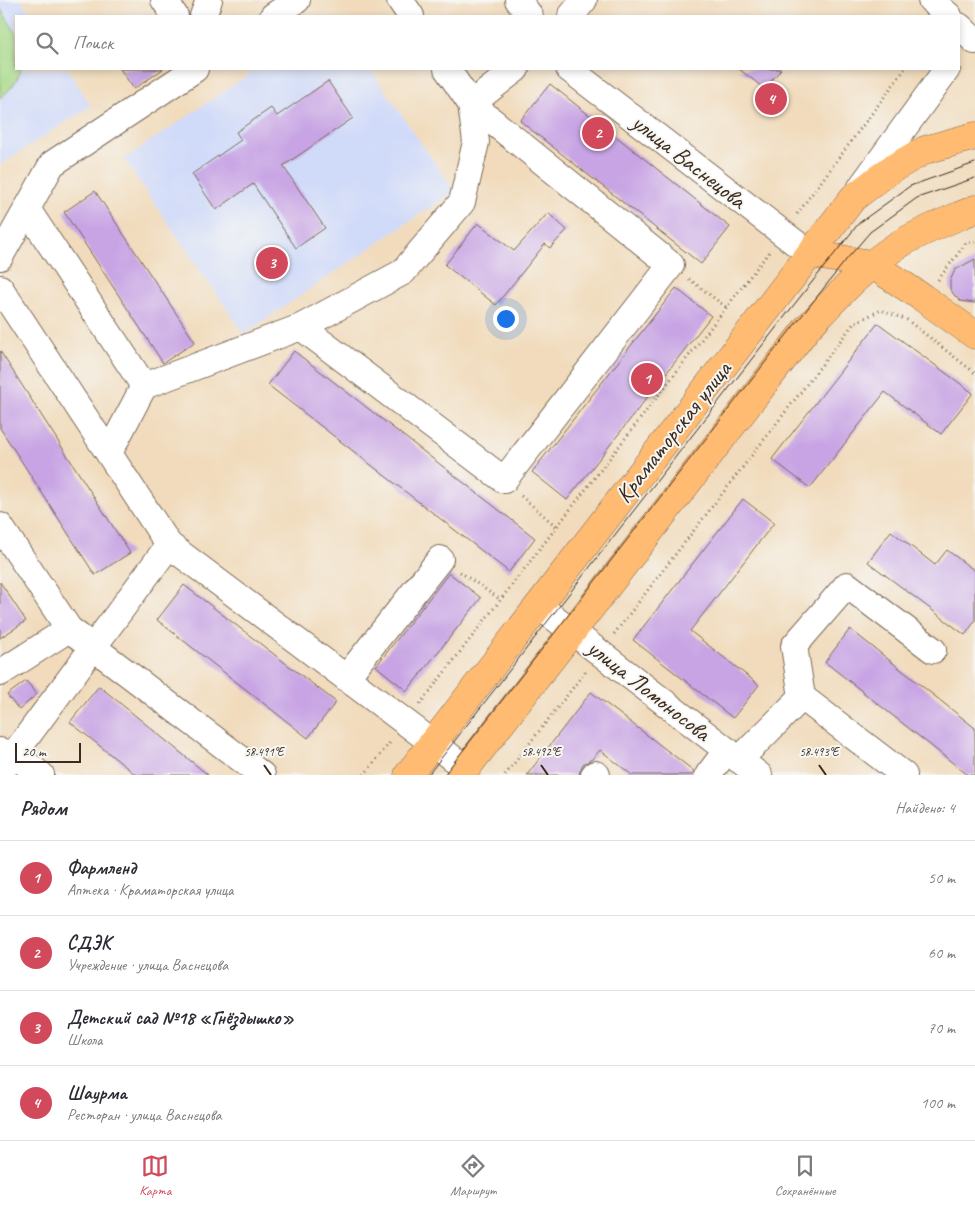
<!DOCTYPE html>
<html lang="ru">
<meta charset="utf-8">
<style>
body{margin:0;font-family:Caveat,sans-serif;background:#f7f7f7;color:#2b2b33}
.scale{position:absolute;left:15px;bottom:12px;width:66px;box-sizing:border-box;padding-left:5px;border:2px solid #3b2a1e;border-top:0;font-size:14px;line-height:18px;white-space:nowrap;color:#3b2a1e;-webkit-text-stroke:4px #f6f6f2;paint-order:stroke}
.you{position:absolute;left:505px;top:318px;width:18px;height:18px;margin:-12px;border:4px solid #fff;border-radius:50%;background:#1a73e8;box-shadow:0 0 0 8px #1a73e833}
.badge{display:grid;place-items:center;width:32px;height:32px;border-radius:50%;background:#d1495b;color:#fff;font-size:16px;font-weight:700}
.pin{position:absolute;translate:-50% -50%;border:2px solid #fff;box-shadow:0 1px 5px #0006}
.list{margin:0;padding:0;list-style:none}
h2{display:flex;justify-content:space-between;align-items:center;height:65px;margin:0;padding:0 20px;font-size:21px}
h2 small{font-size:16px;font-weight:400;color:#7c7c81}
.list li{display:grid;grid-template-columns:32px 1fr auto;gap:15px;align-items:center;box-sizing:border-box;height:75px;padding:0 20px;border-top:1px solid #e1e1e2}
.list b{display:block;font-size:19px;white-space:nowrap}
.list p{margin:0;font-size:16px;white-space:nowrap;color:#7c7c81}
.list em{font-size:16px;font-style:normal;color:#7c7c81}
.icon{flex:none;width:28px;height:28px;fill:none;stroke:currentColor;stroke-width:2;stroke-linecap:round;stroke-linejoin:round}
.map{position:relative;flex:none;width:975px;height:775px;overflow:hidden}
.search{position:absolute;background:#fff;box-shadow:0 2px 8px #0003;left:15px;right:15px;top:15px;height:55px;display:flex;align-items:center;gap:12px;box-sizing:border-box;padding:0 18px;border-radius:0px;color:#7c7c81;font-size:19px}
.sheet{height:365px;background:#fff}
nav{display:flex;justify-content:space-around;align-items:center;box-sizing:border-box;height:70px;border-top:1px solid #e1e1e2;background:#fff;font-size:14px;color:#7c7c81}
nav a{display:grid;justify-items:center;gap:2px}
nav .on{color:#d1495b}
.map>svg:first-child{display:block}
.built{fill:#d0daf9}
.grass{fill:#a7d988;stroke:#718253}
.building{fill:#c8a4e4}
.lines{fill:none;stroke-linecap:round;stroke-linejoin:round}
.minor-casing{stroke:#7b6855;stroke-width:28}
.major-casing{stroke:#7b6855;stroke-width:29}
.path{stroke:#7b6855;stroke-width:3;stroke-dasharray:1 4;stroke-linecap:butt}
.minor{stroke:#fff;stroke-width:26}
.major{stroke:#ffbb71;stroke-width:28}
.tram{stroke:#3b2a1e;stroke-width:1}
.ticks{fill:none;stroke:#3b2a1e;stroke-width:2}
.labels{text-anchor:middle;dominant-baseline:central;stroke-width:4;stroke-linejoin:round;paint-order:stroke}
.street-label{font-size:24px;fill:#3b2a1e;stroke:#f6f6f2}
.ticks-label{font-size:12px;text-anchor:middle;fill:#3b2a1e;stroke:#f6f6f2;stroke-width:4;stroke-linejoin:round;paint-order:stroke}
</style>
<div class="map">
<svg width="975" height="775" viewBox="0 0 975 775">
<rect width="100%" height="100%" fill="#f6f6f2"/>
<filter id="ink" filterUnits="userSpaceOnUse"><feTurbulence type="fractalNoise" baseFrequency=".02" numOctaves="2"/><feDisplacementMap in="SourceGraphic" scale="10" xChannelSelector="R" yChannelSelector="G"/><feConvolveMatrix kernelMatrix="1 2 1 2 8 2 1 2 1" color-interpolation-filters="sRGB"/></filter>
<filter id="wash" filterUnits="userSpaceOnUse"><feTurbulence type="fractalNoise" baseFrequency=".0096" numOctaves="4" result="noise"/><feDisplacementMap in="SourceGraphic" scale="20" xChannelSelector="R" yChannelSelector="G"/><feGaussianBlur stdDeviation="1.12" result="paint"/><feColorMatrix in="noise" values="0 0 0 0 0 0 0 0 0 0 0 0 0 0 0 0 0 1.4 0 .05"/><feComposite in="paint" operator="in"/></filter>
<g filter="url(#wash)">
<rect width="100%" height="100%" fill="#f1dbbc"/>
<path class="built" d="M0,0h21l11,16h-16v53h51l24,37 -91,59z
M257,69h113l84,122 -210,143 -120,-175z"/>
<path class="grass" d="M0,8l16,25v36h5c-4,13 -11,21 -21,29z"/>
<g id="blocks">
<path class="building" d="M120,69h43l-29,20z
M739,69h42l-16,20z
M328,81l25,37 -70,48 42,62 -29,20 -43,-64 -37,26 -24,-36 49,-34 -5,-8 35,-24 6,8z
M550,84l180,143 -29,37 -181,-143z
M95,191l100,151 -32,21 -99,-151z
M548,213l19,17 -17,18 -5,-4 -49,61 -51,-40 33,-42 36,28z
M975,259v44l-15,-2 -5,-5 -5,-7v-8l5,-11z
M676,288l35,28 -144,184 -35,-28z
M878,323l95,70 -32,41 -56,-42 -75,96 -38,-29z
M0,351l130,202 -35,22 -95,-147z
M294,351l241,187 -26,34 -241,-187z
M743,499l31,24 -84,108 69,54 -26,33 -100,-78z
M891,531l44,34 12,-15 28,21v50l-10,14 -97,-73z
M449,573l32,25 -74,93 -31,-25z
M0,582l26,39 -26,17z
M184,585l152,117 -28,36 -151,-118z
M850,629l125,99v47h-7l-143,-113z
M26,681l11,13 -18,16 -12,-15z
M99,686l109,89h-72l-66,-53z
M591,692l103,79 -1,4h-61l-32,-25 -8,9 -9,5 -3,7 -1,4h-52z"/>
</g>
</g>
<g filter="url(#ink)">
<use href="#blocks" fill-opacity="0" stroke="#7b6855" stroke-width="1"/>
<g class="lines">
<g class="minor-casing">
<path id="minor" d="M164,0l11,16
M400,0l11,16
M518,0l12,16
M931,0l18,16
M203,16l6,-16
M273,16l24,-16
M571,16l13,-16
M959,26l16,15
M569,69l241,185
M861,187l86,-118
M27,209l117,177 -35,67
M0,257l52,-93 143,-95
M0,288l169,257 264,198 33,26
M301,327l102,-55 59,-70 14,-60 -5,-38 45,-35
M144,386l157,-59 203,153 167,-215 -200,-161 -24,-35
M0,526l69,103 193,146
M539,606l220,169
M0,673l69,-44
M346,678l94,-119
M802,697l-8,-51 53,-61 86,65
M0,751l14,4 27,20
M739,760l63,-63 102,78
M0,773l169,-228
M594,775l1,-1 2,1
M708,775l19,-25"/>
</g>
<g class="major-casing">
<path id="major" d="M810,254l61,10 52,34 52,37
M408,775l445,-577 37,-28 35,-20 50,-14
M461,775l347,-448c28,-29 54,-58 87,-80 25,-16 53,-26 80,-38"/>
</g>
<path class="path" d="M797,214l108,-145
M689,279l37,28
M938,280l28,-37 9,-1
M521,496l36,31
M460,572l41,28
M614,634l240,-311 27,-13 26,10 68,53
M420,704l349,-452
M364,775l28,-35
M505,775l81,-104"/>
<use href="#minor" class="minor"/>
<use href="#major" class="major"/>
<path class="tram" d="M428,775l365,-469 66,-83 51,-37 65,-23
M444,775l330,-424 72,-91 24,-28 47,-34 58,-20"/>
</g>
</g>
<path class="ticks" d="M264,765l7,10M541,765l7,10M819,765l7,10"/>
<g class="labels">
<g class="street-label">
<text transform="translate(689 161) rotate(38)">улица Васнецова</text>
<text transform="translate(673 432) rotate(-52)">Краматорская улица</text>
<text transform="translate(649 690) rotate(38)">улица Ломоносова</text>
</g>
</g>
<g class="ticks-label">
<text x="264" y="756">58.491°E</text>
<text x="541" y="756">58.492°E</text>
<text x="819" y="756">58.493°E</text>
</g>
</svg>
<div class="scale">20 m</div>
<div class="you"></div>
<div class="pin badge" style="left:647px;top:379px">1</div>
<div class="pin badge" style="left:598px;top:133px">2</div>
<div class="pin badge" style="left:272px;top:263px">3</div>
<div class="pin badge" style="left:771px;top:99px">4</div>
<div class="search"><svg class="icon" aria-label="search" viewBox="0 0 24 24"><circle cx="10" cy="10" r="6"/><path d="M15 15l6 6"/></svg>Поиск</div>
</div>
<section class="sheet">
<h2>Рядом<small>Найдено: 4</small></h2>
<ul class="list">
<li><span class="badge">1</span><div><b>Фармленд</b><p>Аптека · Краматорская улица</p></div><em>50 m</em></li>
<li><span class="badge">2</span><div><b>СДЭК</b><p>Учреждение · улица Васнецова</p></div><em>60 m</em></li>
<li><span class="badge">3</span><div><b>Детский сад №18 «Гнёздышко»</b><p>Школа</p></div><em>70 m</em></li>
<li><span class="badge">4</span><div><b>Шаурма</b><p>Ресторан · улица Васнецова</p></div><em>100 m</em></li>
</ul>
</section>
<nav>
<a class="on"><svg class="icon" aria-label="map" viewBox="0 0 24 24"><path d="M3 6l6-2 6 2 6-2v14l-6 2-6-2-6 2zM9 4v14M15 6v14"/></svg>Карта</a>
<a><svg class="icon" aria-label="directions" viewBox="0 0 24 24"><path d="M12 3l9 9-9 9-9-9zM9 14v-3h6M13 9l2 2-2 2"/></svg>Маршрут</a>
<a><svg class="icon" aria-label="saved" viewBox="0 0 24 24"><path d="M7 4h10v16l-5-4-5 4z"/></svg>Сохранённые</a>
</nav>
